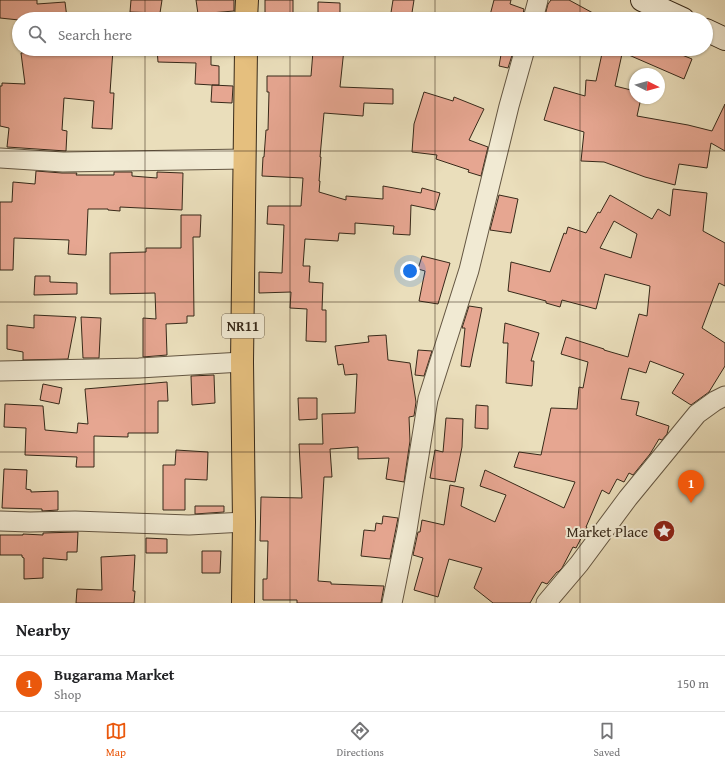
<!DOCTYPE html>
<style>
body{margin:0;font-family:"Gentium Book Plus",serif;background:#f6f6f6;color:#202124}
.compass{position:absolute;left:629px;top:68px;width:36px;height:36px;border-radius:50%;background:#fff;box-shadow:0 1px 3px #0004;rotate:95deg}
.you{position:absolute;left:410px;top:271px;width:14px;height:14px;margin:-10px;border:3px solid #fff;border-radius:50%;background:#1a73e8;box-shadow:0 0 0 6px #1a73e833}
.badge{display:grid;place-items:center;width:26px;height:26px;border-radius:50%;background:#ea580c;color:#fff;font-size:13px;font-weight:700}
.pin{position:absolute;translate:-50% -33px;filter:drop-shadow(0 1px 2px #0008)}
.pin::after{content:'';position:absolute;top:21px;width:14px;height:12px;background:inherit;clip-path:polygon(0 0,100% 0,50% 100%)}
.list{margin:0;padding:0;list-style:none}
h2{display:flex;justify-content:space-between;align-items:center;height:52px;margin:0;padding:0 16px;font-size:17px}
h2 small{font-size:13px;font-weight:400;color:#757577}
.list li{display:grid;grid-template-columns:26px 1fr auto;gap:12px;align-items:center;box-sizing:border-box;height:56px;padding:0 16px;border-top:1px solid #e0e0e0}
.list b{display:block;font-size:15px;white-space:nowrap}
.list p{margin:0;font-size:13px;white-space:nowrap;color:#757577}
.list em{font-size:13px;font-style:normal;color:#757577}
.icon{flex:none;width:22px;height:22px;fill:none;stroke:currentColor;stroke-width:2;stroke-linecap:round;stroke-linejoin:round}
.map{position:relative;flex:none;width:725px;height:603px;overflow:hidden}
.search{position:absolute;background:#fff;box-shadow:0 1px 3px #0004;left:12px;right:12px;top:12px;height:44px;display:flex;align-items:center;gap:10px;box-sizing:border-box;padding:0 14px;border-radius:22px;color:#757577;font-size:15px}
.sheet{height:108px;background:#fff}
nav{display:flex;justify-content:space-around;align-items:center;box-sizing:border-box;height:56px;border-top:1px solid #e0e0e0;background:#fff;font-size:11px;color:#757577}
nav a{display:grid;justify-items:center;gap:2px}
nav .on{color:#ea580c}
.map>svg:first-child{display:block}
.building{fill:#e6a691;stroke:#372919;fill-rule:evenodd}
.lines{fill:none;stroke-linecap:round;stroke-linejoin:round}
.street-casing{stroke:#645642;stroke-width:21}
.secondary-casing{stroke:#372919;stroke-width:24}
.highway-casing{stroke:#372919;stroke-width:24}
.street{stroke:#f1ead3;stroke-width:19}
.secondary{stroke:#f1ead3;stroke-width:22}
.highway{stroke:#e5bf7e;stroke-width:22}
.grid{fill:none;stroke:#372919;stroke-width:1;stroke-opacity:0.55}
.labels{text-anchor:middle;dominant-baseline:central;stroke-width:4;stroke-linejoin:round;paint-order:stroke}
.shield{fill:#f1ead3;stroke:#6f6351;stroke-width:1}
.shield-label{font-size:14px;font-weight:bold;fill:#372919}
.poi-label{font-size:15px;fill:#372919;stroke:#f1ead3;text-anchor:end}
</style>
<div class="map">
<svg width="725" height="603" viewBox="0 0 725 603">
<rect width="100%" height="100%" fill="#eadebb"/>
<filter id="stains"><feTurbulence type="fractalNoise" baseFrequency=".005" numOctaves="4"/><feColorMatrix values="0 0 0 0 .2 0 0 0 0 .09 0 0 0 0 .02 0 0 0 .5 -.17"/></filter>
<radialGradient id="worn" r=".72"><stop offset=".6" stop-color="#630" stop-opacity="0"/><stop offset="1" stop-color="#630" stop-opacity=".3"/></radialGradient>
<path class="building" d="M0,0h37v4l28,-2 2,16 -48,2 -19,-2z
M131,0h31l-2,13 -30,-1z
M196,0h38v11l-36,3z
M265,0h28v19h-28z
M393,0h21l-3,19h-21z
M494,0h17l-1,4 14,5 -2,10h-33z
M551,0h18l35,19h-55l-2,-1v1h-3l4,-15z
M318,2l22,1v16h-22z
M38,49h75l-3,44h4l-2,36 -20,-1 2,-27 -30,-3 -2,32 5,1 -1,20 -59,-4 2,-19 -9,-2v-40h2v-3l23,1 -4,-31 17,-2z
M157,49h54v16l8,1v19h-7l21,1 -1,17 -21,-1 1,-17 -17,-1 1,-21 -38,-1z
M322,49h22l-4,38 53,2v15l-29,-1 -1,13 -39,-3 -4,44h1l-2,24h1l-1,11 27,8v-4l37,3v-13l38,7 1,-5 18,5 -5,17 -24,-5 -1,30 -17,-1 1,-8 -39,-3v11l-16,-1 -1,8 -33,-2 -2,27h7l-1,16 14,1 -1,27h4v32l-20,-1 1,-32 -17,-1 1,-16 -32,1v-21l23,1 2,-48 -17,-1 1,-18h33l2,-28 -41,-2 1,-19h1l2,-27h2l1,-38h-2v-16h44l2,-25 8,1z
M502,49h12l-6,19 -9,-2z
M603,49h5l14,5 -7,32 20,5v7h6l-4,18 51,9 24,6 13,-27v47l-14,-8 -4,25 -28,-4 -4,21 -30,-8 -41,-15 -23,-1 3,-29 -40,-12 10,-33 31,9 1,-16 10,1z
M615,49h52l25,10 -8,20z
M424,92l29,9 1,-4 30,12 -15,31 19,7 -7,29 -13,-4 1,-2 -33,-11 1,-4 -25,-3 2,-28z
M36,171l26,2h15l-1,2h38v-3h18v4l25,2v-6l26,1 -1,37 -62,-3v4l-12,-1v-1h-20l-2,46 -18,-1 1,-14 -55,-2 -1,32h-13v-68h12l1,-20 22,2z
M673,189l34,4 -4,38 22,12v43l-6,-3 -17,45 23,15v23l-16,26 -18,13 -19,-12 12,-19 -34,-13 -4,12 -17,-5 -8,31 18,3 -3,13 33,11 -2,8 -5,6 -3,-1 -9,15 -17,21 -4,-2 -5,9 -7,-3 -8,15 -7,-4 -16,37h1l-11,21 -3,-1 -11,21 -4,4h-1l-10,12 -5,-2 -12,21h-37l-19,-15 8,-20 -33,-9 -11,38 -24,-7 9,-32 -10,-3 5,-23h2l2,-12 22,5 6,-40 14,3 -3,18 34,16 11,-27 -26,-9 5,-16 79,38 11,-26 -61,-15 5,-15 22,3 10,-47 26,1 2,-22 4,1 5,-26 -27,-8 5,-17 38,12v1l24,7 11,-43 8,2 3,-30 -45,-12 -9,35 -34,-9 -2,7 -14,-4v-2l-38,-10 3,-29 39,10 14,-39 2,1 2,-7 18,6 12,-21 2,1 10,-18 42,24 6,-10 12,7zM614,221l23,13 -6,24 -31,-10z
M499,195l19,4 -7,34 -21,-3z
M181,215h20l-1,22h-7l1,79h-7v7l-21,1 1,31 -24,2v-39l13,1 -1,-26 -45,1v-41l36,-1v-4h35z
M422,256l28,7 -12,41 -19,-3 6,-30 -7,-2z
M35,276h15v6l27,1v11l-43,1z
M469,306l13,2 -12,59 -9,-1 4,-38h-3z
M34,315l42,2 -8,42 -45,1v-8l-16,-3v-24l27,3z
M81,317l20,1 -2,40h-16z
M505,323l34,10 -8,28h3l-2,25 -26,-3 2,-40h-5z
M386,335l2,25 22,3 6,39 -2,14 -5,1 1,24 -6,41 -18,-3 3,-21 -31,1v-12l-28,2 2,28h-8l-6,104 13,1v2l53,2 -3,17h-84v-3h-34v-21h4l1,-38h-8l1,-44 41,1 -3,-54h24l-1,-30 33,-1 2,-39 -12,1 -2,-11 -5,1 -3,-19 34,-4 -1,-6z
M418,350l14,1 -8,25 -9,-1z
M214,375l1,28 -23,2 -1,-29z
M167,382l1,19h-10v32h-30v4l-34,-1v31h-18l1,-10 -52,-2 1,-27 -22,-1 1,-23 38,2 2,24 32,3 1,-10 10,1 -3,-35z
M43,384l19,4 -3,16 -19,-4z
M298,398h19v21l-18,1z
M476,405l12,1v23l-13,-1z
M446,418l17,1 -1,28 -7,35 -25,-4 5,-28 8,2z
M176,450l32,2 -1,28 -22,-1v31h-22v-45h12z
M4,469l23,1 -1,19 5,1v2l27,-1v19l-16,1v-2l-40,-1z
M195,506h29v6l-29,2z
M383,516l15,2 -8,41 -29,-3 3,-26 11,1 1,-8 6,1z
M78,532l-1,20h-10v8l-24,-2v20l-19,1v-21l-2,-1v-2h-22v-20h23v-1l20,1v-2z
M146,538l21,1v14h-21z
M202,551h19l-1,22h-18z
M135,555l-2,36h2l-1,12h-58l1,-14 25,1 -1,-33z"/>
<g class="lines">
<g class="street-casing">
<path id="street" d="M533,19l5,-19
M0,158l63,4 181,-3
M0,371l139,-3 103,-6
M0,521l30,1 45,-1 114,4 55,-3
M392,603l15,-73 21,-131 41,-129 40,-164 16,-57
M546,603l33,-39 49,-66 69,-84 18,-13 10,-5"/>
</g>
<g class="secondary-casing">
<path id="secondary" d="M642,0l41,19
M706,30l19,9"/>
</g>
<g class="highway-casing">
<path id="highway" d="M246,19l1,-19
M243,603l1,-81 -2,-160 4,-313"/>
</g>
<use href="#street" class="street"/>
<use href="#secondary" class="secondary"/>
<use href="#highway" class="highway"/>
</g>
<path class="grid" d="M145,0v19M290,0v19M435,0v19M580,0v19M145,49v554M290,49v554M435,49v554M580,49v554M0,151h725M0,302h725M0,452h725"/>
<defs>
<g id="sight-disc" transform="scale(1.15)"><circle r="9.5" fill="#8f2418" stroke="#f1ead3"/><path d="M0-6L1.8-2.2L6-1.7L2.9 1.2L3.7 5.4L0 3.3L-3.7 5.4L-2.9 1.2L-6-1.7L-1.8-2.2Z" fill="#fff"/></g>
</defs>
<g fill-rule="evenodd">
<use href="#sight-disc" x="664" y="531"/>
</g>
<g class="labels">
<rect class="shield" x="222" y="314" width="42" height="24" rx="3"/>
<g class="shield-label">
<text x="243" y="326">NR11</text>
</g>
<g class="poi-label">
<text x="648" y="531">Market Place</text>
</g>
</g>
<rect width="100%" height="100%" filter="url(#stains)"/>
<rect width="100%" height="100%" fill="url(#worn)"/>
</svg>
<svg class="compass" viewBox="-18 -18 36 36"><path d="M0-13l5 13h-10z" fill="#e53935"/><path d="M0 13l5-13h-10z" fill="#757577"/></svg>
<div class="you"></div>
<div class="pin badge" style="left:691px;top:503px">1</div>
<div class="search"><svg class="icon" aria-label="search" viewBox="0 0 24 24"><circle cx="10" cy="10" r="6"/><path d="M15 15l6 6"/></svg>Search here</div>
</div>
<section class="sheet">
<h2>Nearby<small></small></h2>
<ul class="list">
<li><span class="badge">1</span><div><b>Bugarama Market</b><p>Shop</p></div><em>150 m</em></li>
</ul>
</section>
<nav>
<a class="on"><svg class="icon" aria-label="map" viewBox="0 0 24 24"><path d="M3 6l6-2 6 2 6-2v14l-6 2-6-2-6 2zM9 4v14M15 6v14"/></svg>Map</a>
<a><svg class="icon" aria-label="directions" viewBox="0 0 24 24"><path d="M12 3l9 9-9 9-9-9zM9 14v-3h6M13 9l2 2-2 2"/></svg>Directions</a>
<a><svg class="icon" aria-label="saved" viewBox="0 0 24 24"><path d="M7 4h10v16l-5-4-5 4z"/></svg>Saved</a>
</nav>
